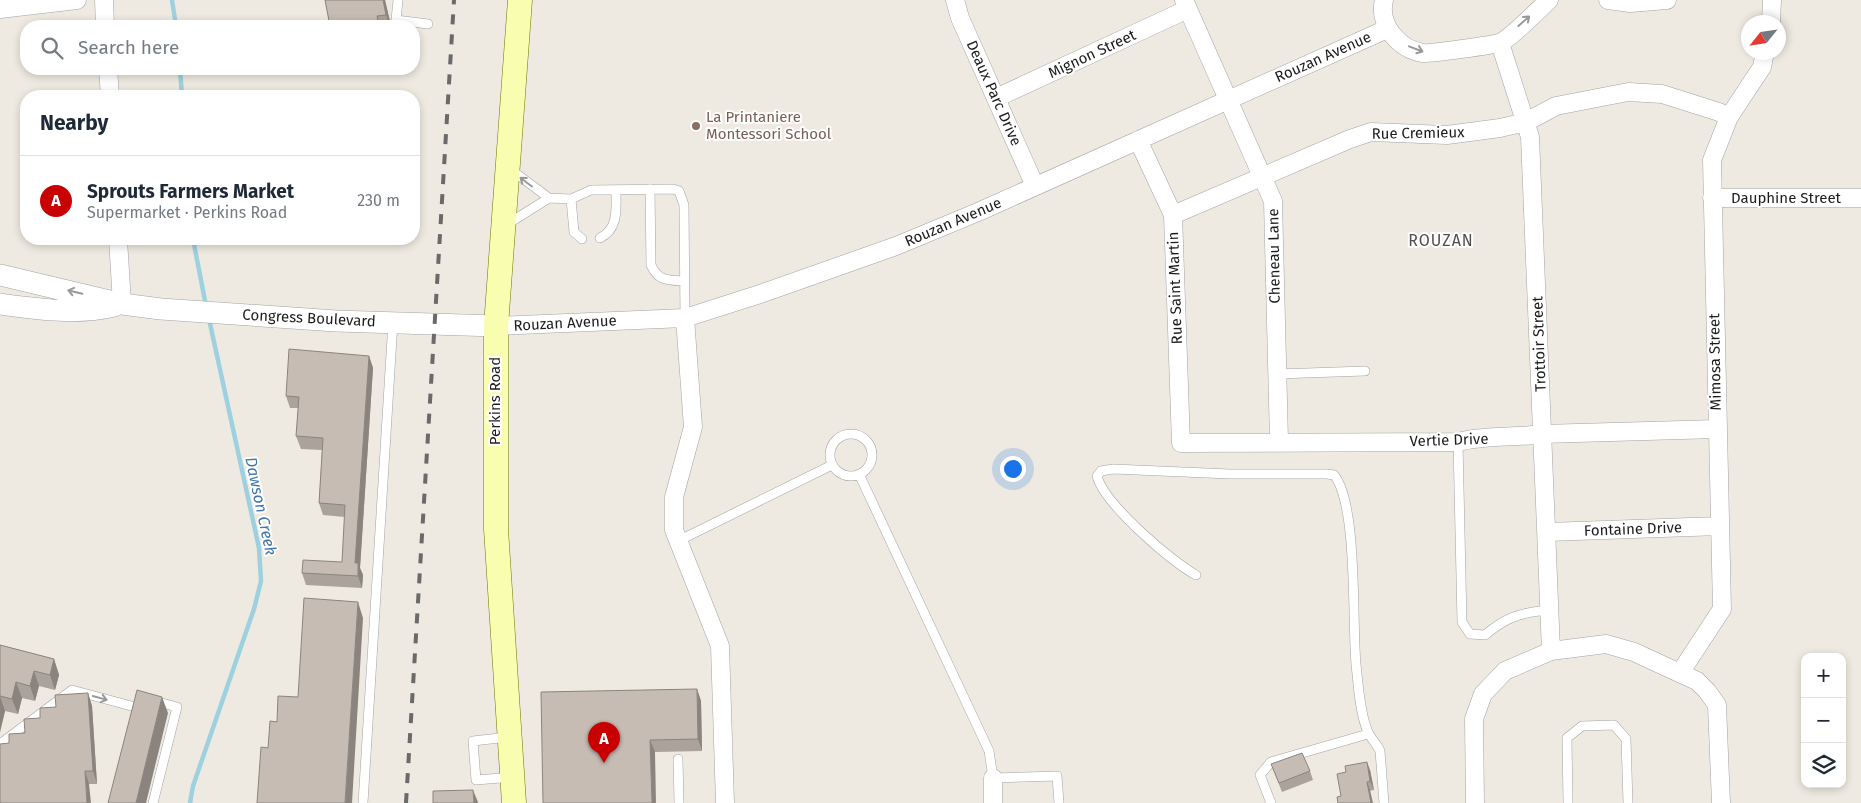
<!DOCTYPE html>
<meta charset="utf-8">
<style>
body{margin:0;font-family:"Fira Sans",sans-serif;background:#f2f2f3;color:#1f2937}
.controls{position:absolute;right:15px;bottom:15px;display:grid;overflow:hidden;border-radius:10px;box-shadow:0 2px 8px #0003}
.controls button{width:45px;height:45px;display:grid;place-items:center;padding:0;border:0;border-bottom:1px solid #e0e1e3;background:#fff;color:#1f2937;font:25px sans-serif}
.compass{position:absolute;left:1741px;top:15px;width:45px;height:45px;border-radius:50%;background:#fff;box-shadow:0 2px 8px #0003;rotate:240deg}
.you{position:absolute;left:1012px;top:468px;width:18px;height:18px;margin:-12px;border:4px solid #fff;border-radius:50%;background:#1a73e8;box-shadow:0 0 0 8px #1a73e833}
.badge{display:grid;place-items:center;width:32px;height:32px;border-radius:50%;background:#c80001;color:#fff;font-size:16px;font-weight:700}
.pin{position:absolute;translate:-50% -41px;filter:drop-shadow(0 1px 2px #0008)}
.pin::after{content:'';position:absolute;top:26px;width:18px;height:15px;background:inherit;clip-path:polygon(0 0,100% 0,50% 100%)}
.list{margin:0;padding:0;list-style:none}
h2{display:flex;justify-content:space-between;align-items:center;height:65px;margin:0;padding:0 20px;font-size:21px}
h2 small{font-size:16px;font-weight:400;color:#747a83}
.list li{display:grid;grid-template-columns:32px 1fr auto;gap:15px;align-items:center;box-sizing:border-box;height:90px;padding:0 20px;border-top:1px solid #e0e1e3}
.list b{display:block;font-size:19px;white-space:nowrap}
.list p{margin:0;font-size:16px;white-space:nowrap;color:#747a83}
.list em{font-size:16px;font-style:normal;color:#747a83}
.icon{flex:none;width:28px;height:28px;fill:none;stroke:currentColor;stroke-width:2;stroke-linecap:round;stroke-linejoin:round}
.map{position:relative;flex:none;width:1861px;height:803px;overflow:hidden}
.search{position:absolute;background:#fff;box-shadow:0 2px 8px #0003;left:20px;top:20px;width:400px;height:55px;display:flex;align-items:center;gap:12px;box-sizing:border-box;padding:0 18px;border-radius:20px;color:#747a83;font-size:19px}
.panel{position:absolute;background:#fff;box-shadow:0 2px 8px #0003;left:20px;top:90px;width:400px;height:155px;border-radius:20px}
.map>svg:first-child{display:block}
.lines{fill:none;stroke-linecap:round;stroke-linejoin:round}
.stream{stroke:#9ed1df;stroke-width:4.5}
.service-casing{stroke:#a3a3a3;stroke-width:10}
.minor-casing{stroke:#a3a3a3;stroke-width:19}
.tertiary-casing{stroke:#a3a3a3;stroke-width:22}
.secondary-casing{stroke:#6a7600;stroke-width:25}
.service{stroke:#fff;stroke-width:9}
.minor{stroke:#fff;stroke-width:18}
.tertiary{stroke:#fff;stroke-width:21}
.secondary{stroke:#f9fdb0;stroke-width:24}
.rail{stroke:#6a6a6a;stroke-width:4;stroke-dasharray:10 10;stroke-linecap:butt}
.wall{fill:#aaa29b}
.shaded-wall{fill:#8b847e}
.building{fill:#c6bcb4;stroke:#8b847e}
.oneway{stroke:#999}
.education-dot{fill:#8d6e63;stroke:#fff;stroke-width:2}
.labels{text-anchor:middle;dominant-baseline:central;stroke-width:4;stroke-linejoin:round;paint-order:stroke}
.street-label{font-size:15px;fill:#1c1c1c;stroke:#fff}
.education-label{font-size:15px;fill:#785e54;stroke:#fff;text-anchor:start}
.neighbourhood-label{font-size:16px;letter-spacing:1px;fill:#4f4f4f;stroke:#fff}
.water-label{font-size:16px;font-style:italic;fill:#4176a8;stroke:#fff}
</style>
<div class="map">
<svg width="1861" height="803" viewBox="0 0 1861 803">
<rect width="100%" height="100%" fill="#eeeae1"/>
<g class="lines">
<path class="stream" d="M172,0l4,26
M180,69l2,27
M193,239l13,67
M190,803l3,-17 61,-177 7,-28 -2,-33 -50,-229"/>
<g class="service-casing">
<path id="service" d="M398,0l-2,20 32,4
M650,189l1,76c7,16 16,15 33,16
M549,198l22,1 20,-9 82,-1 6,2 5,14 1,113
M571,199l3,33 8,7
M506,225l43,-27 -39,-29
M600,238c19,-9 16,-30 16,-48
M1277,374l88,-3
M830 455a21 21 0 1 1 42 0a21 21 0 1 1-42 0Z
M1458,442l4,180 8,12 15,1c21,-18 37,-23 65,-25
M859,474l130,277 4,27 64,-2 2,27
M678,541l154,-76
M1196,575c-25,-14 -92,-71 -99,-99l4,-5 12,-2 117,5h97l7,1c24,29 18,147 22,189 2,19 4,51 12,68 3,7 9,12 12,19l4,52
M508,737l-35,4 3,39 36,-3
M0,744l72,-54 63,17
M678,759l1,44
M153,803l24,-96 -23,-6
M363,803l30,-481
M1271,803l-11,-28 11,-13 97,-28
M1568,803l-1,-65 15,-12 32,-1 12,14 2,64"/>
</g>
<g class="minor-casing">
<path id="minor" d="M104,0l1,26
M955,0l5,18 75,168
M1184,0l89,201 6,240
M1384,0c-6,24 14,49 39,53 5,1 70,-8 76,-10 10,-3 40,-34 50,-43
M1608,0l22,3 37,-3
M0,9l77,-9
M1771,22l1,-22
M1500,43l30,94 21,514
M108,69l2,27
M996,98l192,-89
M1138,140l35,75 8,228 277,-1c27,-7 57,-4 84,-8l175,-5
M1712,198h149
M1173,215l177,-76 21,-7 76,3 53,-7 26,-6 30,-16 72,-14 34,2 57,18 10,5
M118,239l4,65
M685,318l8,109 -19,70v33l46,116 5,157
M496,326l189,-8 78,-25 133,-47 82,-34 409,-183
M1547,532l173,-6
M1680,673l42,-64 -10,-449 17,-43 33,-50 3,-15
M993,778v25
M1475,803l-1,-84 9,-25 22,-23 46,-20 55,-7 28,8 39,18 24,11 10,10 10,14 4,98"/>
</g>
<g class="tertiary-casing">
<path id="tertiary" d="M0,275l122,29 39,5 175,12 160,5
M0,304c37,5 77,11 114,2"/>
</g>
<g class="secondary-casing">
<path id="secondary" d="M514,803l-18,-274v-203l24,-326"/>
</g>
<use href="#service" class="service"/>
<use href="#minor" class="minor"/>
<use href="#tertiary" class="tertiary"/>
<use href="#secondary" class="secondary"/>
<path class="rail" d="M406,803l48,-803"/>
</g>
<path class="wall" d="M325,0h60l6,26h-61z
M369,356l4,12 -13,200 3,7 -1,13 -56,-3 -4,-12 40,-11 3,-45 -22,-2 -4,-12 3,-53 -21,-1 -5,-13 2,-28h-8l-4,-12z
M0,645l54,14 5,16 -4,15 -16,-4 -4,15 -13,-3 -4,16 -13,-3 -5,21z
M697,689l4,12 1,50 -47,1 -112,51z
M88,693l4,13 5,78h-8l-80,-41 16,-10 15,-15 16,-11z
M1271,764l39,7 3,9 -31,12z
M1370,770l4,20 -33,6z"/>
<path class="shaded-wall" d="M383,0h2l6,26h-1l-4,-11z
M369,356l4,12 -13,200 3,7 -1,13 -4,-12 -3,-13z
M358,602l5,16 -11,185h-7z
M54,659l5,16 -4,15 -5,-15z
M34,671l5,15 -4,15 -5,-15z
M16,682l6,16 -4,16 -6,-15z
M697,689l4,12 1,50 -4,-12z
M88,693l4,13 5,78 -4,-13z
M0,696l5,15 -5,21z
M162,697l6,16 -22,90h-10z
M650,740l5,12 1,51h-4z
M1367,762l3,8 4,20 -4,-9z
M85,771l4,13 2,19h-4z
M1367,782l3,8 3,13h-2z
M473,790l5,12v1h-4z"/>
<path class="building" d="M325,0h58l3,15 -9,1 1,4 -30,6h-18z
M289,349l80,7 -14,207h3v13l-56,-3 1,-13 39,2 3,-57 -26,-2 4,-65 -27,-2 3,-39 -13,-1z
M304,598l54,4 -13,201h-88l4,-56 7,1 2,-27 7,1 1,-26 20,1z
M0,645l54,14 -4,16 -16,-4 -4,15 -14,-4 -4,17 -12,-3z
M697,689l1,50 -48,1 2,63h-109l-2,-111z
M137,690l25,7 -26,106h-28z
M88,693l5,78h-8l2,32h-87v-59l9,-1v-9l16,-1 -1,-14 16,-1v-10l16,-1 -1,-12z
M1302,753l8,18 -31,12 -8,-19z
M1367,762l3,19 -3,1 4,21h-33l-1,-6 4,-1 -4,-22 9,-2 -1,-6z
M473,790l1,13h-41v-12z"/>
<defs><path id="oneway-shaft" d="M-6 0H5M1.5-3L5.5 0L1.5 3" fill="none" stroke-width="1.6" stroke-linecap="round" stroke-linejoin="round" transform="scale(1.25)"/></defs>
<g class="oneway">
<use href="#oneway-shaft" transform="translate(1524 21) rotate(-41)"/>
<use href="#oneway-shaft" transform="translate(1416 49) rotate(21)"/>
<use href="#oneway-shaft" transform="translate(526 182) rotate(-143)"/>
<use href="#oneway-shaft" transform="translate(75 292) rotate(-166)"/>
<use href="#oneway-shaft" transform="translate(100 698) rotate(15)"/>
</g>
<circle class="education-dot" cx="696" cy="126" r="5"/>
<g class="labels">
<g class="street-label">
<text transform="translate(1092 54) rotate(-25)">Mignon Street</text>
<text transform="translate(1323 57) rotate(-24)">Rouzan Avenue</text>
<text transform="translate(994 93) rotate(66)">Deaux Parc Drive</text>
<text transform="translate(1418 133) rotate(-1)">Rue Cremieux</text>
<text x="1786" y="198">Dauphine Street</text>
<text transform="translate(953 222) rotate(-23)">Rouzan Avenue</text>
<text transform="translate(1274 256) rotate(-91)">Cheneau Lane</text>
<text transform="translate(1175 288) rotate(-92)">Rue Saint Martin</text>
<text transform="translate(309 318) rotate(3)">Congress Boulevard</text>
<text transform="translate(565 323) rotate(-3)">Rouzan Avenue</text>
<text transform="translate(1539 344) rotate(-92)">Trottoir Street</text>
<text transform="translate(1715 362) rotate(-91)">Mimosa Street</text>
<text transform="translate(495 401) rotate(-90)">Perkins Road</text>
<text transform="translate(1449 440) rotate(-2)">Vertie Drive</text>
<text transform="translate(1633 529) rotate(-2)">Fontaine Drive</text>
</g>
<g class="education-label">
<text x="706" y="117">La Printaniere<tspan x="706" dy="17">Montessori School</tspan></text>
</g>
<g class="neighbourhood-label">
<text x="1441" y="240">ROUZAN</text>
</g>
<g class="water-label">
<text transform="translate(261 506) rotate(78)">Dawson Creek</text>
</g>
</g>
</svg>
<div class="controls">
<button>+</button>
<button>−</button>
<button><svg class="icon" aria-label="layers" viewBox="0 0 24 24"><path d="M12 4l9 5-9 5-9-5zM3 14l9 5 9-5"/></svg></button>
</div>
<svg class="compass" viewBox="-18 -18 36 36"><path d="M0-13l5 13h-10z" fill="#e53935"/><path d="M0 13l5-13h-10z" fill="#747a83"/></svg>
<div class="you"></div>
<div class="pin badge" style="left:604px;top:763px">A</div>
<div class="search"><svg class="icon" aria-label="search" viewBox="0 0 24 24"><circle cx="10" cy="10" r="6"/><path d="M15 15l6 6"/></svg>Search here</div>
<section class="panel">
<h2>Nearby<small></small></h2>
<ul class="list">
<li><span class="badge">A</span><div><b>Sprouts Farmers Market</b><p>Supermarket · Perkins Road</p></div><em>230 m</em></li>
</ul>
</section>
</div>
